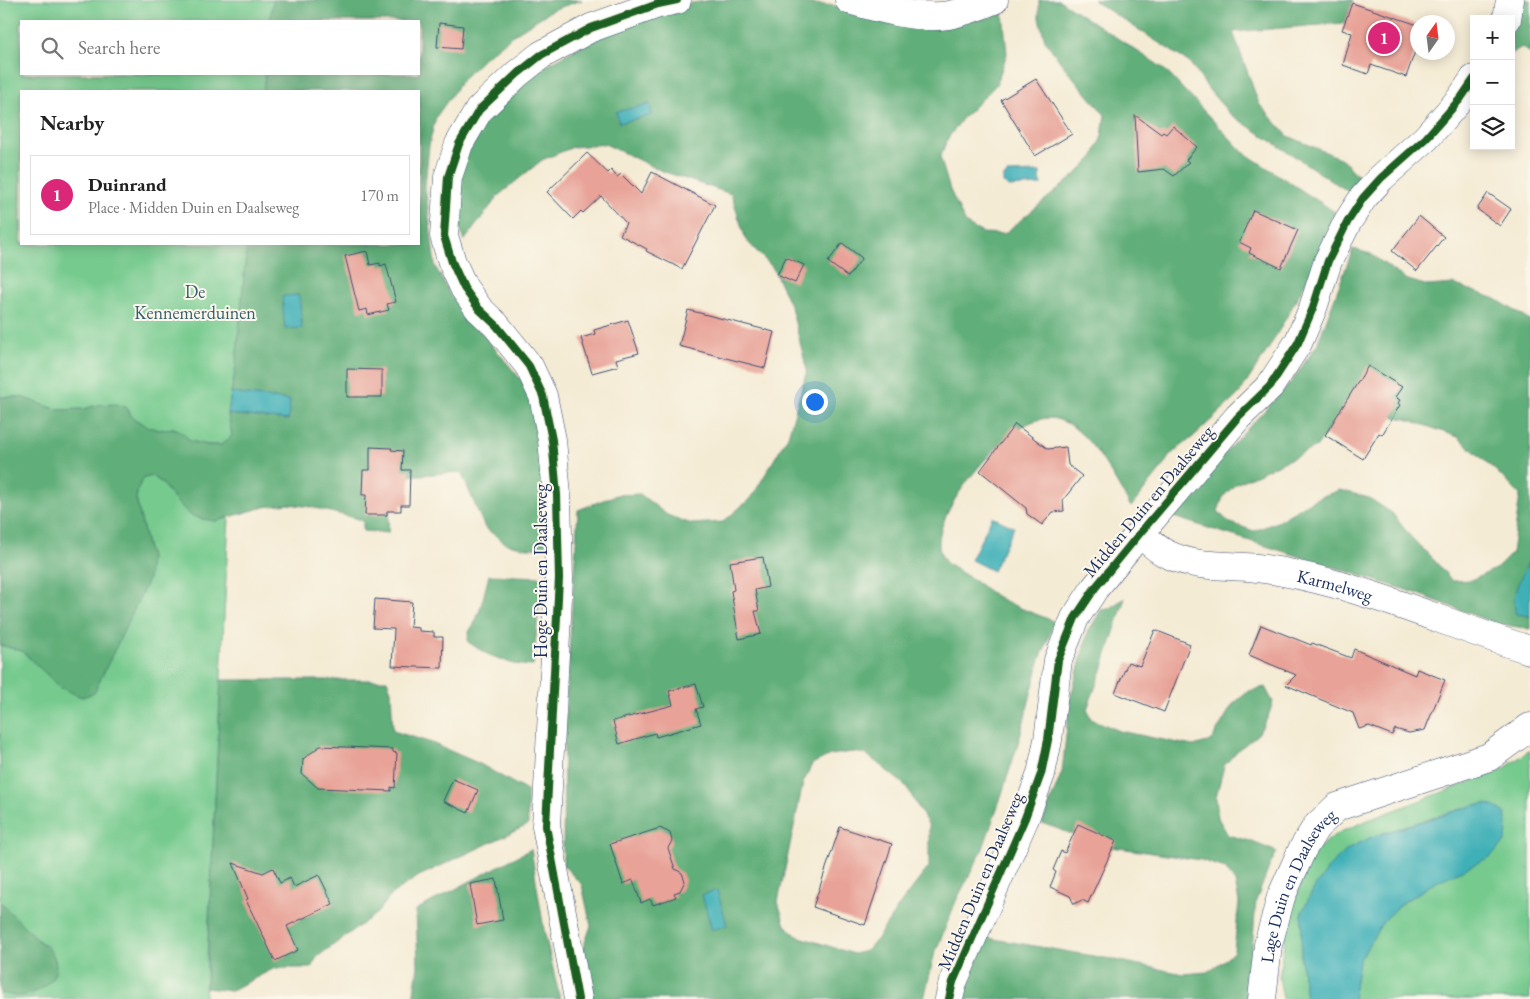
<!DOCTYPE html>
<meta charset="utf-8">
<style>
body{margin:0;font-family:"EB Garamond",serif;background:#f2f2f2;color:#222}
.controls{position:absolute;right:15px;top:15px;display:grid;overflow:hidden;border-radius:0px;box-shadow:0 2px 12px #0003}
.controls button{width:45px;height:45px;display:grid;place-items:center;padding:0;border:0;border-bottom:1px solid #e0e0e0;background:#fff;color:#222;font:25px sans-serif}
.compass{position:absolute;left:1410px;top:15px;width:45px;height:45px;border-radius:50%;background:#fff;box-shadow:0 2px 12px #0003;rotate:14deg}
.you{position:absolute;left:814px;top:401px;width:18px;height:18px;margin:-12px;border:4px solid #fff;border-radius:50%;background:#1a73e8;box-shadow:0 0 0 8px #1a73e833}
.badge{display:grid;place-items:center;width:32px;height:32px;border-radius:50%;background:#db2777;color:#fff;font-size:16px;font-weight:700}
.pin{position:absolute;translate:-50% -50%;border:2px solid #fff;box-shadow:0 1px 5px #0006}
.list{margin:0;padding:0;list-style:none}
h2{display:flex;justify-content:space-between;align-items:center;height:65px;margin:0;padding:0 20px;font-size:21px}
h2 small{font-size:16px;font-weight:400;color:#767676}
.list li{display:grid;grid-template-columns:32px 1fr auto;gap:15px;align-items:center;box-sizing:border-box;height:80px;margin:0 10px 10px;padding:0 10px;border:1px solid #e0e0e0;border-radius:0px}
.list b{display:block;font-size:19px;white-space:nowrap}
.list p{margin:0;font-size:16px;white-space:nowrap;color:#767676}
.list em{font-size:16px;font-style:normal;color:#767676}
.icon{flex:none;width:28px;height:28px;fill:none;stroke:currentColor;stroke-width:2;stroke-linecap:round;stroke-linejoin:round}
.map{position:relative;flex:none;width:1530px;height:999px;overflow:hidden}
.search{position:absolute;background:#fff;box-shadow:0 2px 12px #0003;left:20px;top:20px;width:400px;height:55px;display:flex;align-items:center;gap:12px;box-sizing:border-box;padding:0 18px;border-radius:0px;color:#767676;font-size:19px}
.panel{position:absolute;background:#fff;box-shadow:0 2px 12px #0003;left:20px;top:90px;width:400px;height:155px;border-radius:0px}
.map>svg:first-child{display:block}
.green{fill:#76ca8e;stroke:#487c76}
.forest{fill:#60ae79;stroke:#3e6e6c;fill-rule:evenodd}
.water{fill:#3fb0b7;stroke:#2d708a}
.building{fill:#e8a297}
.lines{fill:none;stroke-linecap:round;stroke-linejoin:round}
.minor-casing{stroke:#3c4b70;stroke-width:29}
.minor{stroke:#fff;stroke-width:28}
.cycleway-casing{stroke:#fbf7ec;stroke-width:11}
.cycleway{stroke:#1b5e20;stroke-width:8}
.labels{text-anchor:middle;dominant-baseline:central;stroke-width:4;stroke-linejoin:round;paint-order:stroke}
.park-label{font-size:18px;fill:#365e6c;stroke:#fbf7ec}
.street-label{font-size:18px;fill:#1b2f5e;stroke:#fbf7ec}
</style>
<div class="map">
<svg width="1530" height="999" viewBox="0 0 1530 999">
<rect width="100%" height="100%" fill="#fbf7ec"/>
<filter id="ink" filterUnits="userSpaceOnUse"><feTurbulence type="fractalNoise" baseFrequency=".02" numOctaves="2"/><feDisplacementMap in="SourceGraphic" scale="10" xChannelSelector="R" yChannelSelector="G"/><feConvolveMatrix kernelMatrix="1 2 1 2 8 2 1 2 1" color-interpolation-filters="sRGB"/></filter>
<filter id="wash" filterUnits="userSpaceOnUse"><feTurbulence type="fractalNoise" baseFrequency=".0096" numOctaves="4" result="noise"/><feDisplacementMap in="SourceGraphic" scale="20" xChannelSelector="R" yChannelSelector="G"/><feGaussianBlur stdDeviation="1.12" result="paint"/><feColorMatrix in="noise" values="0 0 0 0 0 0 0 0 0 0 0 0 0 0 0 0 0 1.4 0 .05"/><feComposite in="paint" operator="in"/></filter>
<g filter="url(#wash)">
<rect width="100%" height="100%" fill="#f4ebd4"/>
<path class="green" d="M0,0h283l-2,21h-260v53h255l-1,17h-254v153h241l-31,149 -3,21 5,22 -12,9h-13l-18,-4 -9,-10 -7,-3 -16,2 -12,-4 -13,-8 -7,-11 -28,-2 -14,4 -26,1 -37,-13h-21z
M152,476l9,6 13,17 41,22 14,-3 -24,481h-205v-6h4l44,-47 -8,-4 -40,-40v-257l22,6 40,37 88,-130 -14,-59 2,-11 6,-10z
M1530,750v249h-177l6,-38 23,-38 20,-20 32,-20 53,-79 -12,1 -70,21 -33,11 -24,12 -46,63 -1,47 5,40h-23l-4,-22 8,-53 24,-70 25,-20 32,-14 134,-50z"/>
<path class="forest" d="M273,0h309l-30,10 -36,23 -32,25 -22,22 -26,37 -7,28 -4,40 10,81 16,30 77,92 14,49 3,111h-18l-20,-4 -22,-16 -24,-56 -70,5 -3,56 -25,-2v-11l-52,-13 -22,-3 -25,3 -48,14 -14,-2 -12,-4 -16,-16 -13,-17 -9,-6 -8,2 -6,10 -2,11 14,59 -2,22 -54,113 -12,4 -21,-9 -39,-37 -22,-6v-248h21l37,13 26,-1 14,-4 18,-1 10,3 7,11 13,8 12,4 15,-2 8,3 9,10 18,4h13l11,-9 -4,-22 60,6 2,-20 -59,-7 4,-21 12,-128h172v-153h-156l2,-17h154v-53h-149z
M712,0h58l67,6 108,16 42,-4 16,-5 4,41 -11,31 -34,34 -14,19 -8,19 10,33 16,34 17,9 21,1 70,-58 20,-20 8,-20 3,-21 -44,-52 -16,-23 -6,-22v-18h20l104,68 80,84 92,60 -30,72 -36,64 -30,46 -46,43 -23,18 -8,13 -31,39c-17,-27 -41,-80 -75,-88 -11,-3 -23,2 -33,7 -28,16 -106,102 -78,135 5,6 16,11 22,15 14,9 27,20 42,27 14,7 31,12 46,19l-16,40 -19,75 -19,60 -19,54 -26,50 -22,55 -10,43h-332l-13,-41 12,-32 -9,-41 -19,-20 1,-130 14,-225 38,-15 24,-1 27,21 25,9 31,-2 29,-25 36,-61 19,-66 -16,-63 -18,-39 -27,-28 -15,-46 -69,-23 -57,-27 -32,3 -31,13 -43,35 -35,46 -7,-24 4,-40 7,-45 40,-46 139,-76zM852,752l14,2 40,32 23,40v41l-26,33 -27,40 -10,11 -12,3 -57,-18 -12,-11 -7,-23 25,-119 9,-19 18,-9z
M1093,0h260l-9,23 -111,9 26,72 29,32 54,23 18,19 -11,14 -119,-78 -21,-24 -19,-27z
M1520,0h10v53l-8,-6 -10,6 -1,-22z
M1353,249l18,5 34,25 23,7 25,-2 43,15 34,21v238l-5,13 -9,42 14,3v13l-36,-6 -78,-30 -249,-78 125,-134 25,-36zM1357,392l31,24 19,3 51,18 37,33 25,25 -8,58 -15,15 -25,12 -20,1 -17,-20 -25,-25 -18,-23 -23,-15 -29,-8 -25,9 -38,23 -23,9 -26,-9 -10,-11 5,-14 13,-13 80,-37z
M489,575l53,2 -9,89 -20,-2 -26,-10 -19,-12c0,-14 3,-11 8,-22 6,-14 9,-30 13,-45z
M1125,598l-23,72 -15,39 4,10 29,12 73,15 18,-5 22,-37 16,-13 16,-4 8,15 -5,15 -10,17 -21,17 -13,15 -8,31 2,21 10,17 22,6 27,11 -7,13 -14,36 -8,98h-284l9,-29 15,-32 123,21 72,15 24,-2 19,-13 8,-8 5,-49 -4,-20 -10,-14 -24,-8 -96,-14 -63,-23 20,-51 8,-72 18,-68 13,-22 7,-1z
M221,680h166l4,10 2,41 39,12 48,21 47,27 1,34 -109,51 -26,17 -16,20 -60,44 -6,11h-36l-45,23 -24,-3z
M531,849l13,81 16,69h-147l5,-32 -2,-57z
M0,902l40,40c32,21 11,51 -21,54 -6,0 -13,-2 -19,-3z"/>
<path class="water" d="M650,104l2,11 -33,8 -3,-11z
M1040,172l1,13 -33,2v-2l-5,-2v-6l4,-2v-2z
M299,295l3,33 -17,1 -3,-33z
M231,393l59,7 -2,20 -60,-6z
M992,517l22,10 -21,44 -22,-11z
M1530,558v58l-14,-2c-6,-23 6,-36 14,-56z
M1487,804l9,3 9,6 2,11 -1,17 -16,16 -56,26 -32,20 -20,20 -23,38 -6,38h-47l-5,-40 1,-47 12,-24 16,-22 18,-17 24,-12 103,-32z
M717,890l10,35 -15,5 -10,-35z"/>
<g id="blocks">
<path class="building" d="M1352,3l66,22v18l-12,34 -35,-12 -3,9 -25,-9 9,-32 -10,-3z
M439,23l24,3 -2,23 -24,-2z
M1036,79l36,55 -37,22 -34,-56z
M1135,115l26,19 2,-2 3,2 7,-8 24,21 -11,13 3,2 -15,14 -10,-7 -26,3z
M587,153l21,20 3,-3 6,7 4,-3 20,20 11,-22 63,33 -33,64 -36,-18 1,-2 -27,-14 6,-12 -25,-27 -18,17 -2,-2 -8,8 -26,-27z
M1488,193l23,16 -11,17 -23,-17z
M1253,210l45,20 -17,38 -32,-15 2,-5 -12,-6z
M1419,216l25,21 -27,34 -25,-20z
M842,243l20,15 -14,19 -20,-15z
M367,251l3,14 10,-2v3l6,-2 10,38 -9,2 2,6 -21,5 -1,-6 -8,2 -14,-55z
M786,257l18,8 -9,18 -18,-8z
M688,310l86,22 -9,36 -86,-22z
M628,320l11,33 -23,6 2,7 -26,7 -11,-35 14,-4 -1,-4z
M1368,366l34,21 -7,10 5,3 -2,3 2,2 -18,30 -3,-2 -16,26 -38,-24z
M347,369l35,1v27h-35z
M1015,424l33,25 18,-2 2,18 14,11 -19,24 1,11 -11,1 -11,13 -15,-11 -1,-6 -46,-37z
M370,447l22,1 -1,2 12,1 -1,19h8l-1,35h-8v6h-14v4h-22l1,-20h-4l1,-25h7z
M763,557l5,30 -13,3 4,21h-4l6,23 -22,5 -8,-48 3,-1 -4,-28z
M375,599l37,3 -2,25 9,1v3l15,1v5h9l-1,31 -50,-2 2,-37 -21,-1z
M1261,625l50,20 1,-2 39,15 3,-9 61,26 2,-6 28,11 -20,50 -16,3 -14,-4 -3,6 -23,-9 -10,3 -6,-16 -67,-28 10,-10 -47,-20z
M1155,630l35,14 -26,68 -49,-19 13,-31 12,4z
M696,684l7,23 -7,2 5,15 -45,13 -1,-4 -36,11 -6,-23 60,-16 -4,-14z
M320,746l73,3v3l4,1 -2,35 -4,-1v4l-73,-3 -16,-14 1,-15z
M453,779l25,11 -10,23 -25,-12z
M1078,824l38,17 -28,62 -6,-3 -8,4 -4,-8 -20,-9 6,-15 -3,-2 8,-19 4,2z
M840,827l52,17 -27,81 -52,-18z
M660,828l10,5 2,8 -4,7 7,21 7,4 3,8 -5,10 -6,2 2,4 -23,8 -3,-6 -9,4 -8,-23 -10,4 -13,-40z
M233,863l30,10 10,-5 7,15 10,-5 4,9 25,-12 14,29 -46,22 11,24 -23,11 -29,-61 2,-1z
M496,879l7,41 -26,5 -7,-41z"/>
</g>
</g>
<g filter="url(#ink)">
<use href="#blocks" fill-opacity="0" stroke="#3c4b70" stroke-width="1"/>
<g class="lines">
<g class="minor-casing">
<g id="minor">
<path d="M849,0c28,8 71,20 100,15 16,-3 31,-9 45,-15"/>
<path d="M1507,19l3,-19"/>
<path id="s1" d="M1140,533c8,7 17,17 27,21 31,15 57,10 90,14 27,3 52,9 78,16 66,18 129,46 195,66"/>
<path d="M578,999l-32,-173 13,-248 -2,-83 -5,-55 -9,-44 -14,-30 -33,-41 -17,-16 -15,-21 -12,-26 -8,-26 4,-59 11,-33 20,-34 38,-36 24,-19 50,-27 67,-24 19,-4"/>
<path d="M949,999l4,-17 72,-164 16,-44 7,-34 10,-80 17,-42 20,-30 45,-55 98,-116 32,-31 28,-43 15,-35 15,-47 20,-40 15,-23 18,-20 45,-40 35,-40 13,-19"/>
<path id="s2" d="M1262,999l6,-54 13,-48 21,-47 14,-23 21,-20 152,-50 41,-30"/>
</g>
</g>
<use href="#minor" class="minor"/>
<g class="cycleway-casing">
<path id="cycleway" d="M578,999l-32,-173 13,-248 -2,-83 -5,-55 -9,-44 -14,-30 -33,-41 -17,-16 -15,-21 -12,-26 -8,-26 4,-59 11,-33 20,-34 38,-36 24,-19 50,-27 67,-24 19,-4
M949,999l4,-17 72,-164 16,-44 7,-34 10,-80 17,-42 20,-30 45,-55 98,-116 32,-31 28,-43 15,-35 15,-47 20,-40 15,-23 18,-20 45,-40 35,-40 13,-19"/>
</g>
<use href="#cycleway" class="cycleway"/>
</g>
</g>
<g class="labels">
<g class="park-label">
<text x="195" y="291">De<tspan x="195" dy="21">Kennemerduinen</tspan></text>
</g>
<g class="street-label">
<text transform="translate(1148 501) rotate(-50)">Midden Duin en Daalseweg</text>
<text transform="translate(540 571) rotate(-90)">Hoge Duin en Daalseweg</text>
<text stroke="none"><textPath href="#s1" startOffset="206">Karmelweg</textPath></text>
<text transform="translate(980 881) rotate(-67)">Midden Duin en Daalseweg</text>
<text stroke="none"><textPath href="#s2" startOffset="121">Lage Duin en Daalseweg</textPath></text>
</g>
</g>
</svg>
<div class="controls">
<button>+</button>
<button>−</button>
<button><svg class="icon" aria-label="layers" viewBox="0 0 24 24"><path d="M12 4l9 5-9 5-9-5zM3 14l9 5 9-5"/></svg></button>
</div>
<svg class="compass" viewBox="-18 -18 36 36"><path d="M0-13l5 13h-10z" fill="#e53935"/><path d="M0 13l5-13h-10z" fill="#767676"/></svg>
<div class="you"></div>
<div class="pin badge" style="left:1384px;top:38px">1</div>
<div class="search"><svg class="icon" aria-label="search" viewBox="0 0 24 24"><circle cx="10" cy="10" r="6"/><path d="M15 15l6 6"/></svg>Search here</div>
<section class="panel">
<h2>Nearby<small></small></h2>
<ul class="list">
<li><span class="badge">1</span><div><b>Duinrand</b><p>Place · Midden Duin en Daalseweg</p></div><em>170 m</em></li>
</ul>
</section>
</div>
